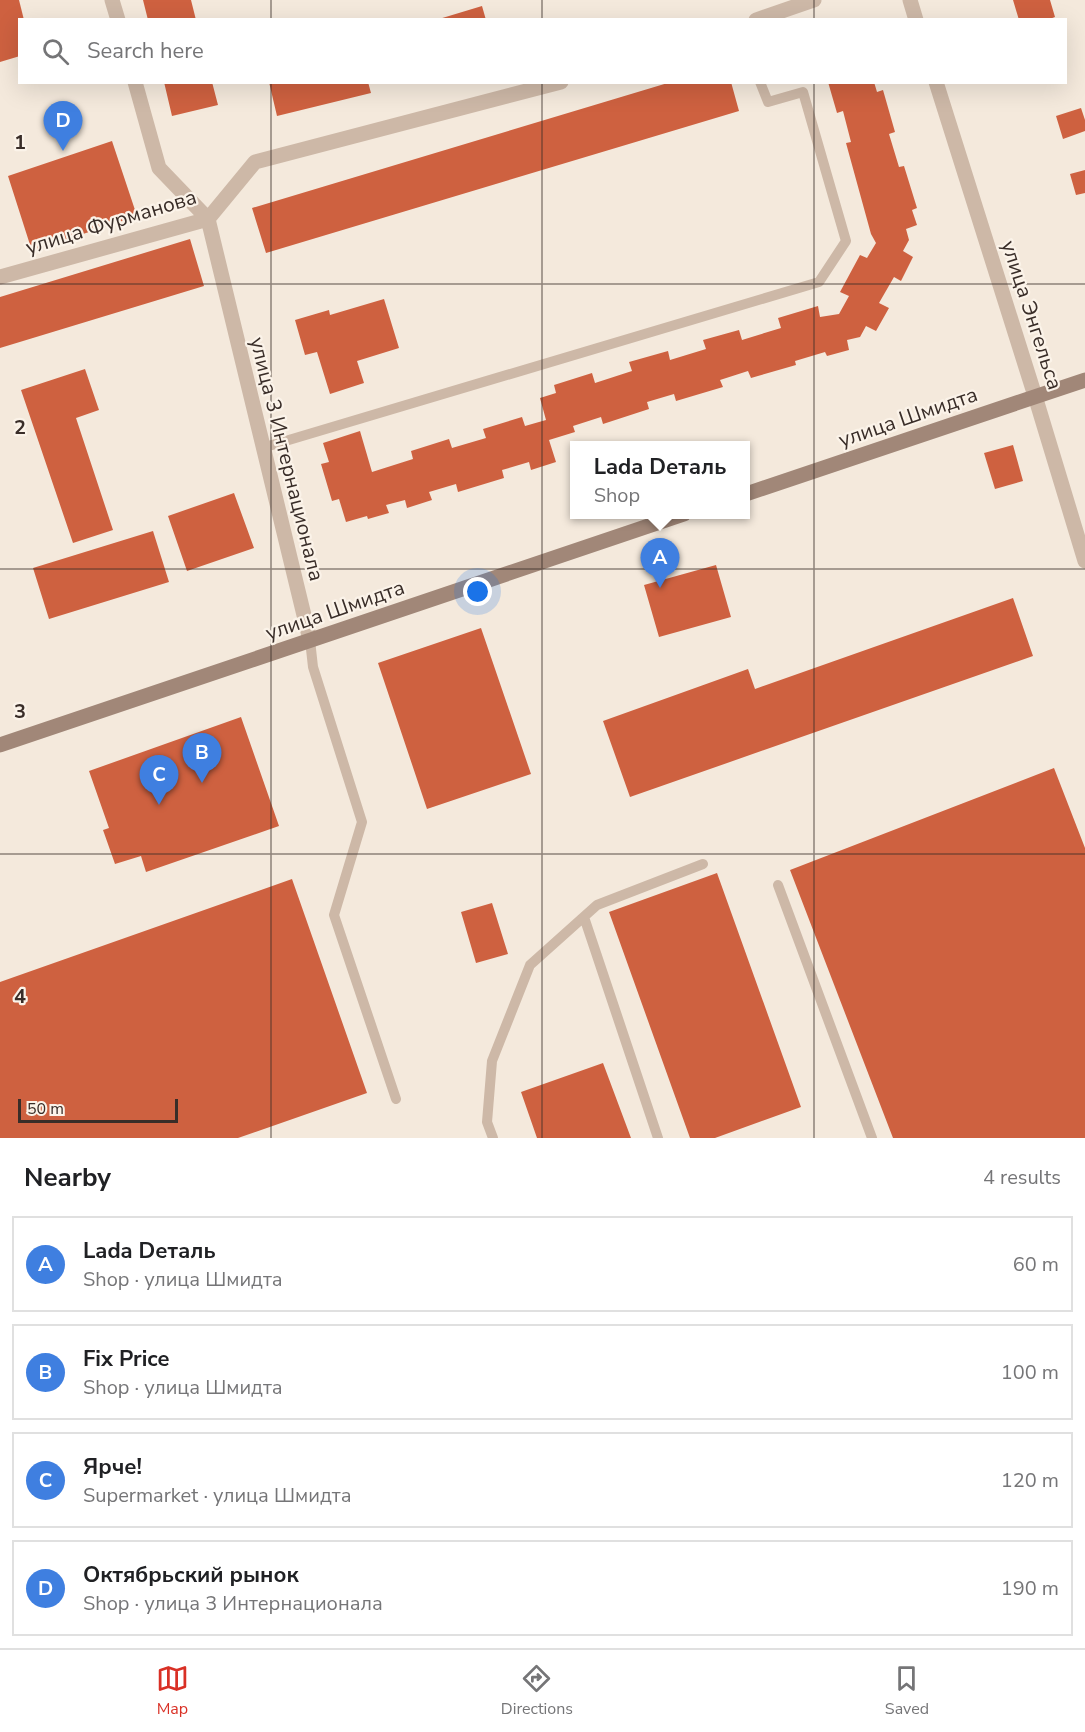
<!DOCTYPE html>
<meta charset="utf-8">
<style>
body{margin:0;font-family:"Nunito Sans",sans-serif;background:#f6f6f6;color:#202124}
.scale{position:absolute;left:18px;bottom:15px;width:160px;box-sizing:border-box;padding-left:6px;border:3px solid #392d28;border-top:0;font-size:16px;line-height:21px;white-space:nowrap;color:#392d28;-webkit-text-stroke:4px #fbf3e9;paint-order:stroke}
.you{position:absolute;left:478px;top:592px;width:21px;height:21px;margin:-15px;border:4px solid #fff;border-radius:50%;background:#1a73e8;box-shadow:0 0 0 9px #1a73e833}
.badge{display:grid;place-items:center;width:39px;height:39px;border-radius:50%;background:#d93025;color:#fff;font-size:20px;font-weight:700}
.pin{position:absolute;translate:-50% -50px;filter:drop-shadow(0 2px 3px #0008)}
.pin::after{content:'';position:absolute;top:32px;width:21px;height:18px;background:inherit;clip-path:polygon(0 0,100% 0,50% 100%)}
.popup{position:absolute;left:570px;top:441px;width:180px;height:78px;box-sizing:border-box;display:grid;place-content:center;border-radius:0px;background:#fff;filter:drop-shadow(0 2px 4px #0005);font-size:20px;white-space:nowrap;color:#757577}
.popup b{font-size:22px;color:#202124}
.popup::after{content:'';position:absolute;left:50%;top:100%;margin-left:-12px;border:12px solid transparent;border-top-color:#fff}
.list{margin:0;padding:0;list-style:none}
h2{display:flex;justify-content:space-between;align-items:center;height:78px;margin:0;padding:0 24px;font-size:26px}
h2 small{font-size:20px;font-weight:400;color:#757577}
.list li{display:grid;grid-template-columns:39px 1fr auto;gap:18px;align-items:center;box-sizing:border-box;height:96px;margin:0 12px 12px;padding:0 12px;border:2px solid #e0e0e0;border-radius:0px}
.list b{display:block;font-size:22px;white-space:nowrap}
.list p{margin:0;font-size:20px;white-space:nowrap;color:#757577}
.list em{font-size:20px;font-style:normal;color:#757577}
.icon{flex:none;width:33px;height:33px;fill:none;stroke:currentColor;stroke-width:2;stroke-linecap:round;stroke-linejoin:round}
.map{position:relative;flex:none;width:1085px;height:1138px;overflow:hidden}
.search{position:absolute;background:#fff;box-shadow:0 6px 24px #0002;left:18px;right:18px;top:18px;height:66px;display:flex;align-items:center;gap:15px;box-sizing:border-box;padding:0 21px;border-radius:0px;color:#757577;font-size:22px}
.sheet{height:510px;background:#fff}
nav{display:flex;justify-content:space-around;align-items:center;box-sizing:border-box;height:84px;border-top:2px solid #e0e0e0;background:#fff;font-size:16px;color:#757577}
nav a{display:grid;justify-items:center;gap:3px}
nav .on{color:#d93025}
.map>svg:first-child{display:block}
.building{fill:#ce6140}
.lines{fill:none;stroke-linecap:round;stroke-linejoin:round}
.service{stroke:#cdb8a7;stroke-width:10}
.minor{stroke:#cdb8a7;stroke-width:15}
.secondary{stroke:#a18778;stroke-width:15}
.grid{fill:none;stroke:#392d28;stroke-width:1.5;stroke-opacity:0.55}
.labels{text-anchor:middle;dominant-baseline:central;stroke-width:4.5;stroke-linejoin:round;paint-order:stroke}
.street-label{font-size:21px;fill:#392d28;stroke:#fbf3e9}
.grid-label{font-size:20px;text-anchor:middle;font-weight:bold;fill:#392d28;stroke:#fbf3e9;stroke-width:4.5;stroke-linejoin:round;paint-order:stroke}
</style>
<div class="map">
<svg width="1085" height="1138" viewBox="0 0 1085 1138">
<rect width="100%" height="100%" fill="#f4e9dc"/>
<path class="building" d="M0,0h19l5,20h-4v36l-20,6z
M143,0h48l5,20h-48z
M1013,0h37l5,17 -8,3h-28z
M482,6l4,14h-47v-1z
M164,82h48l6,23 -46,11z
M269,82h99l3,11 -94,23z
M671,82h60l8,29 -473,142 -14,-45z
M828,82h46l3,10 6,-2 12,42 -6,2 10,33 5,-1 13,42 -5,2 5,15 -11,4 3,11 -6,11 10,6 -12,24 -7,-4 -15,26 10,5 -13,23 -10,-5 -6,11 -13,3 2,10 -22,6 -2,-4 -30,9 1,4 -45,13 -3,-7 -28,9 3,7 -47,14 -2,-7 -27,8 2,7 -46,15 -2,-7 -28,9 2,6 -26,8 7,22 -25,8 -2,-8 -27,8 2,8 -46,14 -2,-8 -27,8 3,8 -25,8 -2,-8 -19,5 3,8 -21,6 -1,-3 -21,6 -7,-23 -7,2 -11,-37 8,-2 -6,-19 37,-12 12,41 41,-13 -2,-8 38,-12 3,9 34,-10 -3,-9 39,-12 3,9 21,-6 -6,-22 16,-5 -2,-8 38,-12 3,10 37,-12 -3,-9 39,-11 2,9 36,-11 -3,-9 36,-10 3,10 39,-12 -3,-10 40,-12 2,11 19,-3 10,-18 -9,-4 20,-37 7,3 9,-15 -5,-9 -25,-91 5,-1 -8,-31 -6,2z
M1081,108l4,12v11l-22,8 -7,-23z
M112,141l25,75 -105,35 -24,-75z
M1085,170v23l-9,2 -6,-21z
M190,239l14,47 -204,62v-51z
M384,299l15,49 -42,13 7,22 -34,11 -13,-42 -12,3 -10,-35 34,-10 1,5z
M85,369l14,41 -23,8 37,112 -40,13 -52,-153z
M1013,445l10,36 -28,8 -11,-36z
M234,493l20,55 -67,23 -19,-55z
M153,531l16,51 -120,37 -16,-51z
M716,565l15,52 -72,20 -15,-52z
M1013,598l20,58 -403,141 -27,-76 145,-52 7,20z
M481,628l50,146 -104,35 -49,-146z
M241,717l38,109 -133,46 -5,-16 -26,8 -12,-34 6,-2 -20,-57z
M1054,768l31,80v290h-192l-103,-268z
M717,873l84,234 -86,31h-25l-81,-226z
M292,879l75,214 -129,45h-238v-156z
M492,903l16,51 -32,9 -15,-51z
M603,1063l28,75h-94l-16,-46z"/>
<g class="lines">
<path class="service" d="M262,448l557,-166 27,-41 -43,-149 -35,10 -8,-20
M310,640l3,27 49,155 -28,93 62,184
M778,885l94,253
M584,917l74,221
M493,1138l-6,-16 5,-61 38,-96 67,-60 106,-41"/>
<path class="minor" d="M112,0l6,20
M910,0l6,20
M756,20l58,-20
M135,82l24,86 49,51 102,421
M936,82l99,314 50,165
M0,277l208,-58 47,-57 306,-80"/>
<path class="secondary" d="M746,494l339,-114
M0,745l684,-231"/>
</g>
<path class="grid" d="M271,0v20M542,0v20M814,0v20M271,82v1056M542,82v1056M814,82v1056M0,284h1085M0,569h1085M0,854h1085"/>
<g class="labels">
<g class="street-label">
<text transform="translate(111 222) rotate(-17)">улица Фурманова</text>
<text transform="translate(1032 315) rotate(72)">улица Энгельса</text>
<text transform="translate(908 417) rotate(-19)">улица Шмидта</text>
<text transform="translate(287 459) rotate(76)">улица 3 Интернационала</text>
<text transform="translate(335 610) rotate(-19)">улица Шмидта</text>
</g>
</g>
<g class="grid-label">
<text x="20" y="149">1</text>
<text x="20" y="434">2</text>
<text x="20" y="718">3</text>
<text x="20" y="1003">4</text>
</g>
</svg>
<div class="scale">50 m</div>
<div class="you"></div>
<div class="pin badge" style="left:660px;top:588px;background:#3f7fe0">A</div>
<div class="popup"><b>Lada Dеталь</b>Shop</div>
<div class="pin badge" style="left:202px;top:783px;background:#3f7fe0">B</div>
<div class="pin badge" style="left:159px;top:805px;background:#3f7fe0">C</div>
<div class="pin badge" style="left:63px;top:151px;background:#3f7fe0">D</div>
<div class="search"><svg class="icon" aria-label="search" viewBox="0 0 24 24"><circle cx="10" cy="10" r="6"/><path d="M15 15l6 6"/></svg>Search here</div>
</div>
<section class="sheet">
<h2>Nearby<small>4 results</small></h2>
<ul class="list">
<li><span class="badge" style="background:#3f7fe0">A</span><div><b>Lada Dеталь</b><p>Shop · улица Шмидта</p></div><em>60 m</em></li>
<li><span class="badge" style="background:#3f7fe0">B</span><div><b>Fix Price</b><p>Shop · улица Шмидта</p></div><em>100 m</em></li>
<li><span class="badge" style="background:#3f7fe0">C</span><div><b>Ярче!</b><p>Supermarket · улица Шмидта</p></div><em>120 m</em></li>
<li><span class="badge" style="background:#3f7fe0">D</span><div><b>Октябрьский рынок</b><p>Shop · улица 3 Интернационала</p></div><em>190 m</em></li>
</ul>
</section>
<nav>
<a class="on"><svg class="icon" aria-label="map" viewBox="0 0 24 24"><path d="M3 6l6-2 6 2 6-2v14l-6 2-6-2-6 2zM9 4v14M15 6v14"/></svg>Map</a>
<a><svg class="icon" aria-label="directions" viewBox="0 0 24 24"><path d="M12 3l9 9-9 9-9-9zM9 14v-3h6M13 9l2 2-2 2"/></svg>Directions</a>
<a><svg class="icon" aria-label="saved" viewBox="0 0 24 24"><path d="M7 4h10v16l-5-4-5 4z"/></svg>Saved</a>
</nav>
